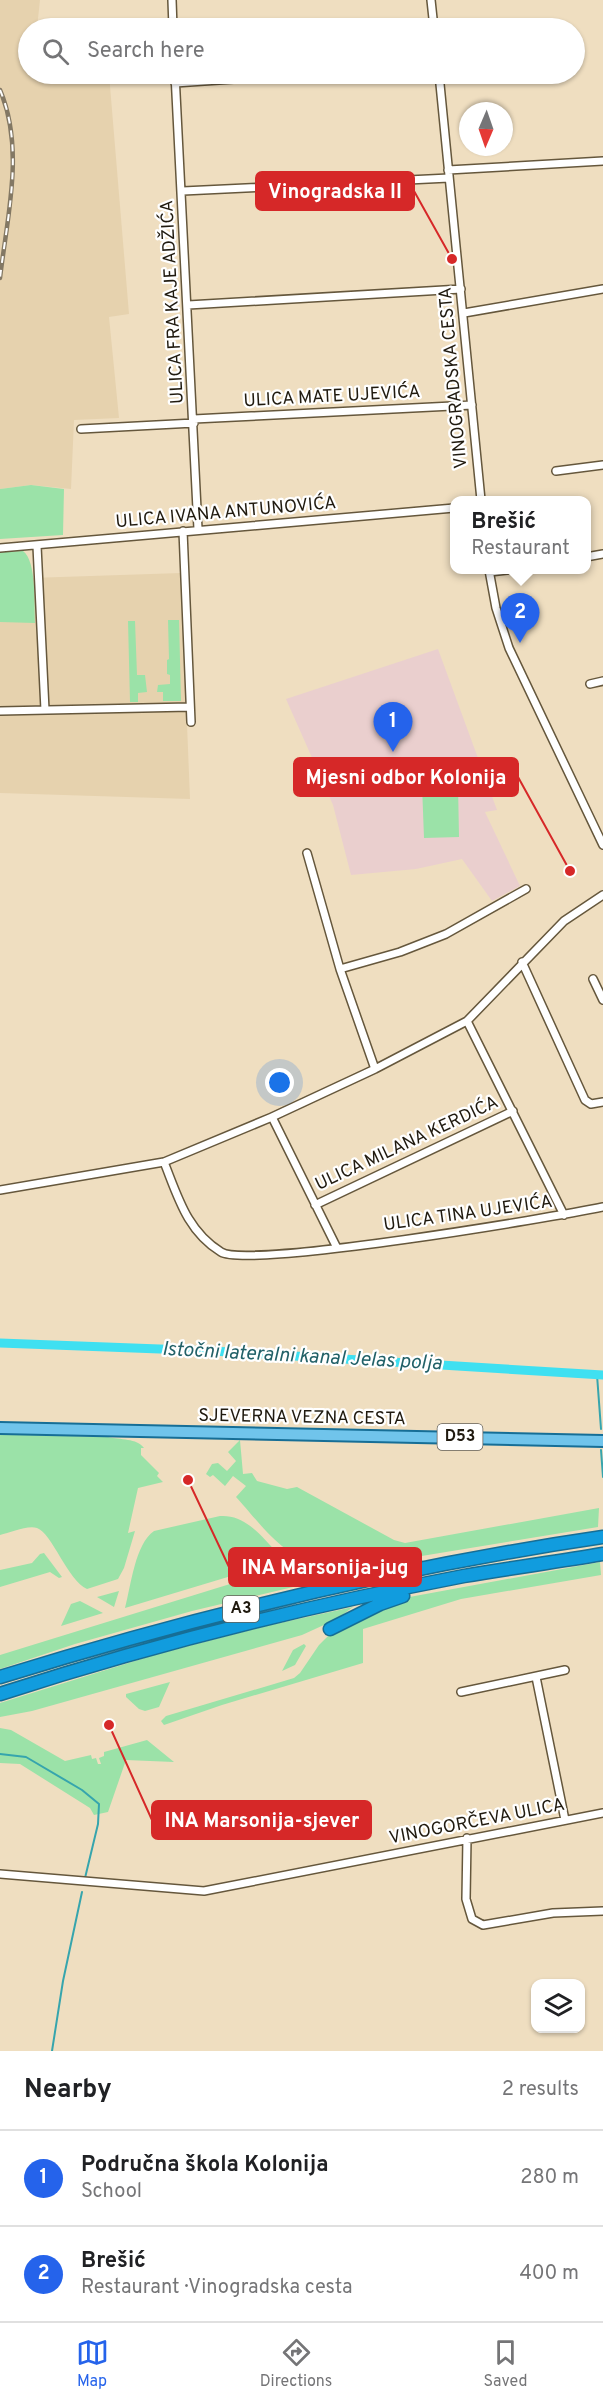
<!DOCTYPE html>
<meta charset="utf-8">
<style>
body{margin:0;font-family:Overpass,sans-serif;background:#f6f6f6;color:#202124}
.controls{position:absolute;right:18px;bottom:18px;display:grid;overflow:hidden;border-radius:12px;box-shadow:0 2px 4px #0004}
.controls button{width:54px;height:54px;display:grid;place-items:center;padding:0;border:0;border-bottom:2px solid #e0e0e0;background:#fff;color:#202124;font:30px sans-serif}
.compass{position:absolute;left:459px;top:102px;width:54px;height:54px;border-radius:50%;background:#fff;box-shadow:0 2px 4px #0004;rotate:182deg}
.you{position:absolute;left:280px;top:1083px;width:21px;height:21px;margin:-15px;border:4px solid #fff;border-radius:50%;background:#1a73e8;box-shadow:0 0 0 9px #1a73e833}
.badge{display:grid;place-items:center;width:39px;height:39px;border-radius:50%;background:#2563eb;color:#fff;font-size:20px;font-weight:700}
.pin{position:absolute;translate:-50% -50px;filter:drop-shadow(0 2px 3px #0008)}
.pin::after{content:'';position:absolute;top:32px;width:21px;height:18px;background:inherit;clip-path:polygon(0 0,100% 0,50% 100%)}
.popup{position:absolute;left:450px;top:496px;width:141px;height:78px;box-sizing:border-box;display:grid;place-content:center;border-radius:12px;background:#fff;filter:drop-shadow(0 2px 4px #0005);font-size:20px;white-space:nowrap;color:#757577}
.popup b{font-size:22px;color:#202124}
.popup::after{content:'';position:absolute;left:50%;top:100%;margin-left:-12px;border:12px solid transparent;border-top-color:#fff}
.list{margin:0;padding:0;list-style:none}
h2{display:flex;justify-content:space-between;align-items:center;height:78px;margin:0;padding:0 24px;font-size:26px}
h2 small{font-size:20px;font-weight:400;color:#757577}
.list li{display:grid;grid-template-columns:39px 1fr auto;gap:18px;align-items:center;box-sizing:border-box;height:96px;padding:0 24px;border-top:2px solid #e0e0e0}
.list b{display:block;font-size:22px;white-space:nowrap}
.list p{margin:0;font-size:20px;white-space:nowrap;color:#757577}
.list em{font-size:20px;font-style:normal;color:#757577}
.icon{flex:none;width:33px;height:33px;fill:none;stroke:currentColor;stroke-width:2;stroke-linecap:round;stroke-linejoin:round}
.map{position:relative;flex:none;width:603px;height:2051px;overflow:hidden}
.search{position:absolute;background:#fff;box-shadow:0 2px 4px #0004;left:18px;right:18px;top:18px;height:66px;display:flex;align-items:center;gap:15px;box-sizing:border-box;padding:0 21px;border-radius:33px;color:#757577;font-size:22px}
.sheet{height:270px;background:#fff}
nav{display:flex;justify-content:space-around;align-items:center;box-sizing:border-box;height:84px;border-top:2px solid #e0e0e0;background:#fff;font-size:16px;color:#757577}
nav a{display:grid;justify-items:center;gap:3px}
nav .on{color:#2563eb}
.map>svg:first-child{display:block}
.built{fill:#e6d2ae}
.education{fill:#eacfce}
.green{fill:#9be2a8}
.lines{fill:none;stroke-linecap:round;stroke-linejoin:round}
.stream{stroke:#36a5ad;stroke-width:2}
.canal{stroke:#3fe0f1;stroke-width:9}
.street-casing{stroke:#65573c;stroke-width:10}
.primary-casing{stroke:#166e96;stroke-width:14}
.highway-casing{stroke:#166e96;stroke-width:15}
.street{stroke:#fff;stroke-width:7}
.primary{stroke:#70c4eb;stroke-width:10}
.highway{stroke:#119cde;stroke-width:12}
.rail-casing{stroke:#837864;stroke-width:4.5}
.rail{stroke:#fff;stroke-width:2;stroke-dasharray:7;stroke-linecap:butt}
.labels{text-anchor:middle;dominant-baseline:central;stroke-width:4.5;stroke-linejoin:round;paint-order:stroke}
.shield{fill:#fff;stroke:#635f57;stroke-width:1.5}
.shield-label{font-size:16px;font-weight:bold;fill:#201a0f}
.street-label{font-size:18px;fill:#201a0f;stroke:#fff}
.water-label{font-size:20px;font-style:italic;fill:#226168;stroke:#fff}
.leader{fill:none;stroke:#d62828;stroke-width:2}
.callout-dot{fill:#d62828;stroke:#fff;stroke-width:2}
.callout{fill:#d62828;stroke:#d62828;stroke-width:2}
.callout-label{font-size:20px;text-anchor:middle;font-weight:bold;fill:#fff}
</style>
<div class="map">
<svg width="603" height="2051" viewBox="0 0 603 2051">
<rect width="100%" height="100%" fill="#efdec0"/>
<path class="built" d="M0,0h40l-3,28h-9v46h81l20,240 -20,3 10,101 -45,2 -3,69 -40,-4 -31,4z
M181,573l9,226 -190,-6v-214z"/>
<path class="education" d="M438,649l59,161 -12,2 35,74 -28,15 -30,-42 -46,10 -65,6 -18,-70 -47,-106z"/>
<path class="green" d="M31,485l33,4 -1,46 -63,4v-50z
M23,551c14,10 11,55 12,72l-35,-1v-70z
M168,620h11l2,81h-18v-9h-6l1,-7 12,-1v-9l-3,-1v-14l2,-1z
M128,621h7l2,54h8l2,17 -9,1v9h-8z
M458,784l1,53 -35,1 -2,-53z
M0,1434l108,3c12,3 29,1 36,11h-3v7l18,18 -2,3 6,6 -25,6 -10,45 7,-2 -11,37 -6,11 -31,10c-19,-8 -35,-56 -50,-61 -10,-3 -27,5 -37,7z
M240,1440l3,34 9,-1 5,8 30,8 10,-2 97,53 11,3 194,-35 -1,19 -219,36c-30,1 -64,2 -91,-13 -15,-8 -39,-39 -52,-53l10,-11 -13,-10 -8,10 -12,-11 -3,2 -4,-3 6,-10 6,-1 9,8 9,-10 -8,-9z
M220,1516c28,-2 45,25 64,44l-159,48c6,-22 10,-64 29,-77z
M44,1553l18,24 -3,1 -9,-6 -50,15v-17l32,-7 8,-9z
M600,1562l1,13 -140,24 -98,30v34l-141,42 -58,20 -3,-4 5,-5 128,-38 6,-5 19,-28 9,-9 16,-11 60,-27z
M295,1567l53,7 -156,37 -117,33 -75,25v-14l279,-86z
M119,1591l-5,16 -17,-10z
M80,1601l23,12 -42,13 10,-22z
M353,1607l-16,12 -35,16 -270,76 -32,6v-14l154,-48 112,-29z
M304,1644l2,2 -11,19 -13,6 11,-21z
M170,1682l-11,25 -14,4 -6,-2 -13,-12v-3z
M0,1728l11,2 54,31 26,-6 1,4 4,-1 2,6h3l-2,-6 5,-2v-4l43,-12 27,22 -48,-2 -18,52 -14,3 -4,-7 -70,-44 -20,-1z"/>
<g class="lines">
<path class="stream" d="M597,1375l4,54
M601,1450l2,27
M0,1754l26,3 56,33 17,14 -1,20 -13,54
M52,2051l11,-70 19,-89"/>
<path class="canal" d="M0,1343l213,8 390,24"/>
<g class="street-casing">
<path id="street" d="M172,0l1,28
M431,0l3,28
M175,74l23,455
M439,74l42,426
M175,83l130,-9
M448,170l155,-9
M183,191l266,-13
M188,305l273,-16
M464,313l139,-24
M194,419l278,-14
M81,429l113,-6
M556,471l47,-6
M183,531l8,191
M37,546l8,164
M0,548l454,-40
M586,557l17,-3
M489,570l7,38 13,40 94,197
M490,572l17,-2
M590,684l13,-3
M0,711l190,-4
M307,853l33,116 35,100
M522,962l63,138 6,4 12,-2
M340,969l60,-17 46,-18 80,-45
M593,979l10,21
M467,1021l97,194
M272,1117l65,131
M164,1162c14,35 23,69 57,90 27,17 334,-35 382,-45
M0,1190l164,-28 108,-45 103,-48 92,-48 97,-100 39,-26
M315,1205l198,-94
M536,1677l29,143
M461,1692l104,-22
M467,1838l-1,61 6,20 11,6 70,-12 50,-2
M0,1874l204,17 399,-78"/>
</g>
<g class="primary-casing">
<path id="primary" d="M0,1428l603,13"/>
</g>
<g class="highway-casing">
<path id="highway" d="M301,1563l47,6 67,-7
M330,1629l50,-25 23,-8
M0,1677c197,-61 398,-110 603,-140
M0,1694c151,-49 307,-88 464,-118 46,-8 93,-14 139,-22"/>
</g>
<use href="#street" class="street"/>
<use href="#primary" class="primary"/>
<use href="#highway" class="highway"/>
<g class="rail-casing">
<path id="rail" d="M0,90c25,59 7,127 0,188"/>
</g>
<use href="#rail" class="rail"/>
</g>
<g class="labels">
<g class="shield">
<rect x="437.5" y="1424" width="45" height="26" rx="4.5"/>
<rect x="223" y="1596" width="36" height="26" rx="4.5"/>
</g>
<g class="shield-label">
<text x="460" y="1437">D53</text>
<text x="241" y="1609">A3</text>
</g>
<g class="street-label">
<text transform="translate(173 302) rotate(-93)">ULICA FRA KAJE ADŽIĆA</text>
<text transform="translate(454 378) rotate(-95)">VINOGRADSKA CESTA</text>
<text transform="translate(332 397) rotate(-3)">ULICA MATE UJEVIĆA</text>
<text transform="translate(226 513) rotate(-5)">ULICA IVANA ANTUNOVIĆA</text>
<text transform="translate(407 1144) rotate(-25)">ULICA MILANA KERDIĆA</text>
<text transform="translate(468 1214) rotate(-8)">ULICA TINA UJEVIĆA</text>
<text transform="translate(302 1418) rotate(1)">SJEVERNA VEZNA CESTA</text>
<text transform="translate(477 1822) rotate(-11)">VINOGORČEVA ULICA</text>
</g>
<g class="water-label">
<text transform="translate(302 1357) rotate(3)">Istočni lateralni kanal Jelas polja</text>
</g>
</g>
<path class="leader" d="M452 259L414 191M570 871L518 777M188 1480L229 1567M109 1725L152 1820"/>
<g class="callout-dot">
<circle cx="452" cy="259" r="6"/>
<circle cx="570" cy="871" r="6"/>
<circle cx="188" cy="1480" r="6"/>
<circle cx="109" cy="1725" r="6"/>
</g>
<g class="callout">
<rect x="256" y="172" width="158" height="38" rx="6"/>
<rect x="294" y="758" width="224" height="38" rx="6"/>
<rect x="229" y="1548" width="192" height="38" rx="6"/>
<rect x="152" y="1801" width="219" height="38" rx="6"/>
</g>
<g class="callout-label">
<text x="335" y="198">Vinogradska II</text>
<text x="406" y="784">Mjesni odbor Kolonija</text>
<text x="325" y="1574">INA Marsonija-jug</text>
<text x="262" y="1827">INA Marsonija-sjever</text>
</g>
</svg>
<div class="controls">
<button><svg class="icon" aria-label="layers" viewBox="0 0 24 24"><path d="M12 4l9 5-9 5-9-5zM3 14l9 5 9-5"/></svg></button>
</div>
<svg class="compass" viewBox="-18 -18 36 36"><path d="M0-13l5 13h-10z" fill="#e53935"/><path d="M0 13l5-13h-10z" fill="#757577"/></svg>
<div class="you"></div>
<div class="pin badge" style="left:393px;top:752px">1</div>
<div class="pin badge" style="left:520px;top:643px">2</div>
<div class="popup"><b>Brešić</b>Restaurant</div>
<div class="search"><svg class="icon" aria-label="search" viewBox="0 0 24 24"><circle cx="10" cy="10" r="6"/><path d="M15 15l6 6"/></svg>Search here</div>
</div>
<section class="sheet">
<h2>Nearby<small>2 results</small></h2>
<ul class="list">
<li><span class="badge">1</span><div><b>Područna škola Kolonija</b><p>School</p></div><em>280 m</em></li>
<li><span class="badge">2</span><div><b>Brešić</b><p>Restaurant · Vinogradska cesta</p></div><em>400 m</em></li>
</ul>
</section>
<nav>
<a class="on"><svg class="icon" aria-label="map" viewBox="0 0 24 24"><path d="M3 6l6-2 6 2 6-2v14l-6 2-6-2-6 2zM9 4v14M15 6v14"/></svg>Map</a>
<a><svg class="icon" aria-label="directions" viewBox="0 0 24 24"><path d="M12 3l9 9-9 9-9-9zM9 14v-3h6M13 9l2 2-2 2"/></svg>Directions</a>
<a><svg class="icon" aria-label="saved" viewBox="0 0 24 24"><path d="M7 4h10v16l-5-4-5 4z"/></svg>Saved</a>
</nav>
